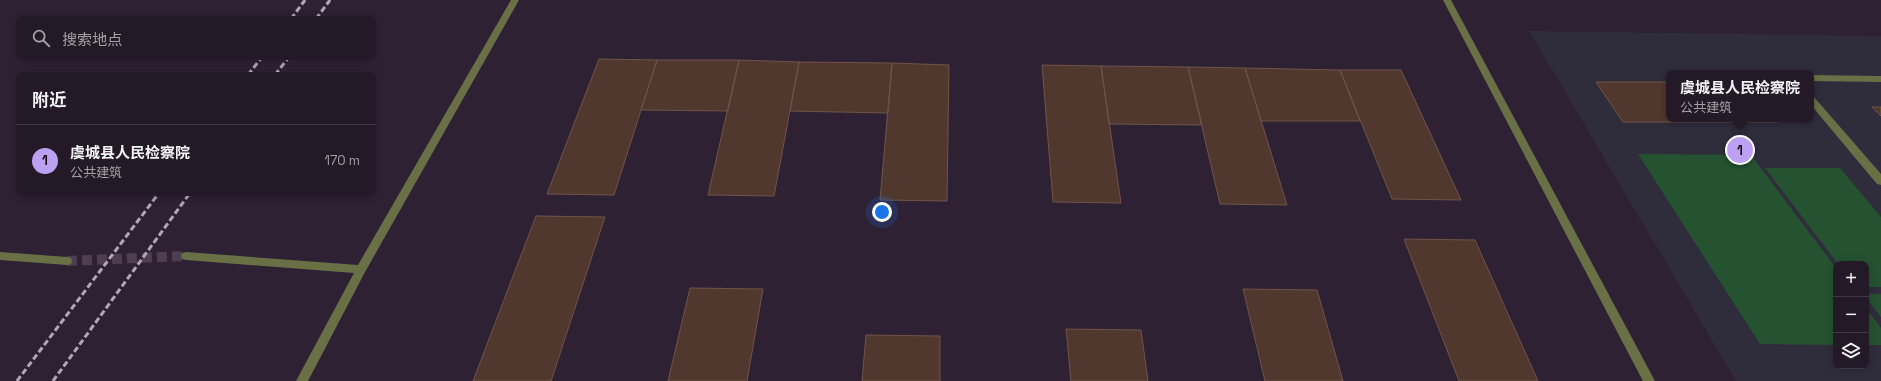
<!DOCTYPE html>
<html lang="zh">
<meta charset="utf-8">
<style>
body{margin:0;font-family:"Space Grotesk","Noto Sans SC",sans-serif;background:#2b222f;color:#f1f3f6}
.controls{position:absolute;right:12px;bottom:12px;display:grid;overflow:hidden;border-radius:8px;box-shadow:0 2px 10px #0003}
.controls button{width:36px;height:36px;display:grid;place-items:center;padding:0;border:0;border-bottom:1px solid #403844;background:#231927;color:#f1f3f6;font:20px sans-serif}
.you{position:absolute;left:882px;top:212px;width:14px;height:14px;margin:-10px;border:3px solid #fff;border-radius:50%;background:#1a73e8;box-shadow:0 0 0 6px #1a73e833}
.badge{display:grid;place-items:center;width:26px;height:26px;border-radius:50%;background:#bca0f2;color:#111;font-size:13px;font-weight:700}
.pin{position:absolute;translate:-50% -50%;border:2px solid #fff;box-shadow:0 1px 4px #0006}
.popup{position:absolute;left:1666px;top:70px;width:148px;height:52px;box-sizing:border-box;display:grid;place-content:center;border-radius:8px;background:#231927;filter:drop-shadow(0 1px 3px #0005);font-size:13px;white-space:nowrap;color:#a3a0a7}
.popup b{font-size:15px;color:#f1f3f6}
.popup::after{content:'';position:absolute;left:50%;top:100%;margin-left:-8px;border:8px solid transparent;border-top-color:#231927}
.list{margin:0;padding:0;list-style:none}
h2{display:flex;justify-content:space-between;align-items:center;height:52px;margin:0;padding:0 16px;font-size:17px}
h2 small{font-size:13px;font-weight:400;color:#a3a0a7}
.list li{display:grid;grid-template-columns:26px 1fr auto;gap:12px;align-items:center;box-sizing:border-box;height:72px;padding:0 16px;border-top:1px solid #403844}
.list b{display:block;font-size:15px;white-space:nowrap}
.list p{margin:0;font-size:13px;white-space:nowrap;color:#a3a0a7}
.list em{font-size:13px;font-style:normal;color:#a3a0a7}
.icon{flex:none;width:22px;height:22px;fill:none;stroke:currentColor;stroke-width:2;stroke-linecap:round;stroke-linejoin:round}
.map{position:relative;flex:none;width:1881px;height:381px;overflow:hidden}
.search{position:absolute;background:#231927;box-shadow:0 2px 10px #0003;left:16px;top:16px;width:360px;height:44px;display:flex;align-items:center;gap:10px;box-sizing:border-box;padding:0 14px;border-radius:8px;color:#a3a0a7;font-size:15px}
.panel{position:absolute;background:#231927;box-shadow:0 2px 10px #0003;left:16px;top:72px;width:360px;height:124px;border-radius:8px}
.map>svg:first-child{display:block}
.commercial{fill:#2f2c3c;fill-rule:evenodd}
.green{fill:#255231}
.building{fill:#51382e;stroke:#6f5449}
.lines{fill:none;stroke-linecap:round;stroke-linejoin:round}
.minor-tunnel{stroke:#4d3f51;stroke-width:10;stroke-dasharray:10 5;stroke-linecap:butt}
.minor{fill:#6a7045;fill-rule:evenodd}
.rail{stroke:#b1a6b5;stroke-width:3;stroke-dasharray:6 3;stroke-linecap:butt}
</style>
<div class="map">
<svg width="1881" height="381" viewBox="0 0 1881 381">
<rect width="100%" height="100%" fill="#2f2134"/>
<path class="commercial" d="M1529,31l352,5v345h-145zM1669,73h142v46h-142zM1836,264h30v102h-30z"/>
<path class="green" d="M1638,154l113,1 85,113v77l-76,-1z
M1765,168h75l41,49v70h-15v-23h-28z
M1866,294h15v23l-15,-19z
M1866,308l15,20v17h-15z"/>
<path class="building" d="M599,59l58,1 -43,135 -67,-1z
M657,60h82l-11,51 -87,-1z
M739,60l60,2 -25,134 -66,-1z
M799,62l93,1 -4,50 -98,-2z
M892,63l57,2 -2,136 -67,-1z
M1042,65l59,1 20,137 -68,-1z
M1101,66l87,1 14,58 -93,-1z
M1188,67l57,1 42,137 -67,-1z
M1245,68l95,2 20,51h-99z
M1340,70h61l60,130 -69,-1z
M1596,82h73v37h107l2,3h-155z
M1872,107h9v9z
M536,216l69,1 -54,164h-78z
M1404,239l71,1 63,141h-79z
M690,288l73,1 -16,92h-79z
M1243,289l74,1 26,91h-78z
M1066,329l75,1 7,51h-77z
M866,335l74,1v45h-78z"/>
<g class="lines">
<path class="minor-tunnel" d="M67,261l119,-5"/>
<path class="minor" d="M511,0h8l-154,272 -57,109h-12l58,-108 -168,-13 -4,-1 -1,-3 1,-3 4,-1 172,13z
M1443,0h8l204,381h-12z
M1811,75l70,1v6l-70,-1z
M1811,96l3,1 67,77v11l-4,-1 -66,-79z
M0,252l67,5 4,1 1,3 -1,3 -4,1 -67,-5z"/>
<path class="rail" d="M291,19l14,-19
M316,19l14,-19
M248,75l14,-18
M275,75l14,-18
M17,381l142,-188
M53,381l137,-188"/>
</g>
</svg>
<div class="controls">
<button>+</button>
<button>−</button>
<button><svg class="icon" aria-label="layers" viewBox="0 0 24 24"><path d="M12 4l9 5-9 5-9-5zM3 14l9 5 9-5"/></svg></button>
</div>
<div class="you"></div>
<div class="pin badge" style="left:1740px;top:150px">1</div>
<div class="popup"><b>虞城县人民检察院</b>公共建筑</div>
<div class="search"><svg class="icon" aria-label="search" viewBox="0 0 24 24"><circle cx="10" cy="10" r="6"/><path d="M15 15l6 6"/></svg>搜索地点</div>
<section class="panel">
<h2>附近<small></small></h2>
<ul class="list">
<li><span class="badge">1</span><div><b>虞城县人民检察院</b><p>公共建筑</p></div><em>170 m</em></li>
</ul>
</section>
</div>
